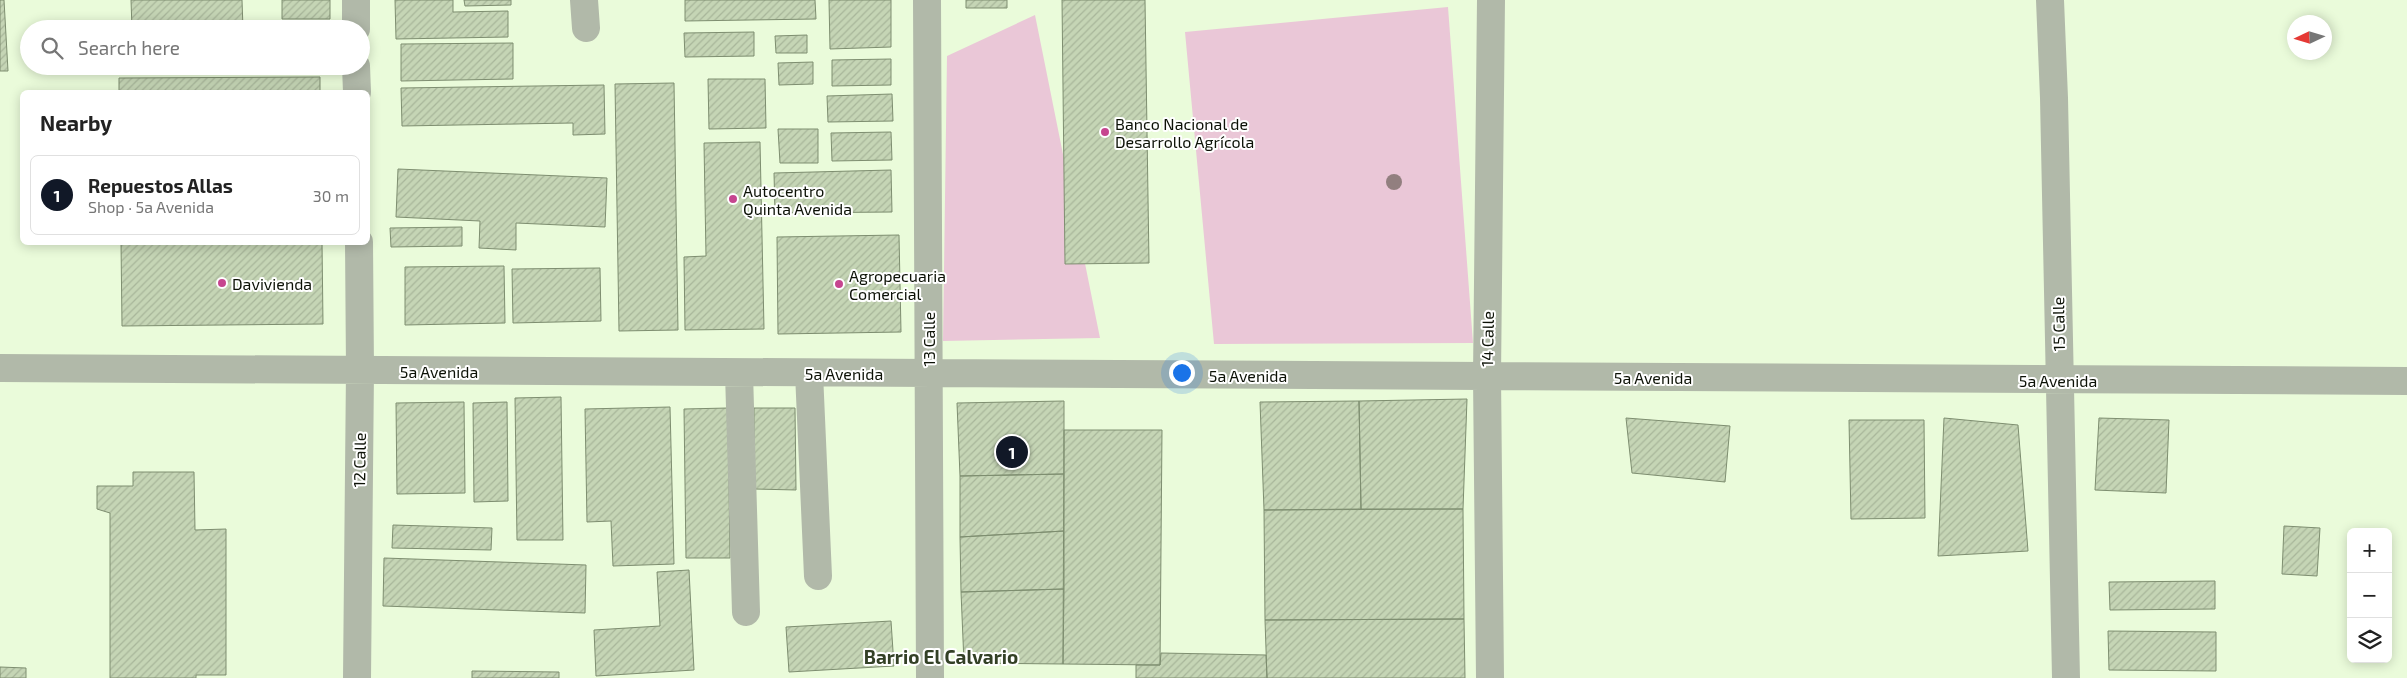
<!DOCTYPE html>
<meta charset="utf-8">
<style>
body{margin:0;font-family:"Exo 2",sans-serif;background:#f6f6f6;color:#222}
.controls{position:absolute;right:15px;bottom:15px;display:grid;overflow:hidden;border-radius:8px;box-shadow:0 2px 12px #0003}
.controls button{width:45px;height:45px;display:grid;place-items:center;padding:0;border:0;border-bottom:1px solid #e0e0e0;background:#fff;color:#222;font:25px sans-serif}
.compass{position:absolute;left:2287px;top:15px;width:45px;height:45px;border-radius:50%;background:#fff;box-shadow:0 2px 12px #0003;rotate:266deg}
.you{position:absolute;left:1181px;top:372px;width:18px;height:18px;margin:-12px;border:4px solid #fff;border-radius:50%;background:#1a73e8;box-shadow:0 0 0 8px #1a73e833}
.badge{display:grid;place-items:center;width:32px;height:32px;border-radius:50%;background:#111827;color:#fff;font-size:16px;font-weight:700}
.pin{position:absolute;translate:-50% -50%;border:2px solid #fff;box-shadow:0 1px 5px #0006}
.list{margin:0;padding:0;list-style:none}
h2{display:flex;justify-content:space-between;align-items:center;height:65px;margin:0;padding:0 20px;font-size:21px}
h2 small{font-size:16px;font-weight:400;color:#767676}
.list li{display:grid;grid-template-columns:32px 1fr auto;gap:15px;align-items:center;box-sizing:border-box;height:80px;margin:0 10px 10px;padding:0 10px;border:1px solid #e0e0e0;border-radius:8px}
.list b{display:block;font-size:19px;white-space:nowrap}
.list p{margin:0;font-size:16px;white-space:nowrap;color:#767676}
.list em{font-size:16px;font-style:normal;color:#767676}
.icon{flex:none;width:28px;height:28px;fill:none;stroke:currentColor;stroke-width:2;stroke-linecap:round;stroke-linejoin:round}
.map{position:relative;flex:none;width:2407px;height:678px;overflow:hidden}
.search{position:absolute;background:#fff;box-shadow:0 2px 12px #0003;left:20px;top:20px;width:350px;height:55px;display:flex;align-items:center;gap:12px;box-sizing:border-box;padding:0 18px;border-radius:28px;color:#767676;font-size:19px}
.panel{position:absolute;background:#fff;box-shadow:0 2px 12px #0003;left:20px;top:90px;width:350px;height:155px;border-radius:8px}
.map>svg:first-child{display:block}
.green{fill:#eac7d7}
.building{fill:url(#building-hatch);stroke:#7e8e70}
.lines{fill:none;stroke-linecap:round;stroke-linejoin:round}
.minor{stroke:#b1b9a9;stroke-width:28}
.tree{fill:#927f7f}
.poi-dot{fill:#c6458f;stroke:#fff;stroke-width:2}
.labels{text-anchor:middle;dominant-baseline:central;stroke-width:4;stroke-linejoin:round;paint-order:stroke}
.poi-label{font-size:16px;fill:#0c1106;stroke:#fff;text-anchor:start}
.street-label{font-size:16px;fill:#0c1106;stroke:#fff}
.quarter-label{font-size:19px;font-weight:bold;fill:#334026;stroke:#fff}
</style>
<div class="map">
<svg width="2407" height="678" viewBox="0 0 2407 678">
<defs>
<pattern id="building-hatch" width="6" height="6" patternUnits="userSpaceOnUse" patternTransform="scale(1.25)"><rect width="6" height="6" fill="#c5d5b5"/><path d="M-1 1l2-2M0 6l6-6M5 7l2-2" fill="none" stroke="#a8b69a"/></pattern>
</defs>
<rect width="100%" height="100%" fill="#eafbda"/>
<path class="green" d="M1448,7l25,336 -259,1 -29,-312z
M1035,15l65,323 -157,3 4,-285z"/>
<path class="building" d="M0,0h4l4,71h-8z
M131,0h111l1,29h-111z
M282,0h48v19h-48z
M395,0h58v12l55,-1v26l-112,2z
M464,0h47v5l-46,1z
M685,0h130l1,19 -131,2z
M829,0h62v47l-61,2z
M966,0h41v8h-41z
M1062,0h83l4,263 -84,1z
M754,32v24l-69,1 -1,-24z
M807,35v18h-31l-1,-17z
M513,43v36l-112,2v-37z
M891,59v26l-59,1v-26z
M813,62v22l-34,1 -1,-22z
M134,66h110v2l-110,4z
M320,77v15h-201v-14z
M708,79h57l1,49 -57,1z
M674,83l4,247 -59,1 -4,-247z
M604,85l1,49 -32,1v-12l-171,3 -1,-38z
M892,94l1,27 -65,1 -1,-26z
M778,129h40v34h-38z
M891,132l1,28 -60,1 -1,-28z
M760,142l4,187 -79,1 -1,-73 22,-1 -2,-113z
M398,169l209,9 -2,49 -89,-4v27l-37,-2 1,-27 -84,-4z
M891,170l1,42 -117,1 -1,-40z
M462,227v19l-71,1 -1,-19z
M899,235l2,97 -123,2 -1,-97z
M121,242h201l1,82 -201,2z
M504,266l1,57 -100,2v-58z
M600,268l1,53 -88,2 -1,-54z
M561,397l2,143h-46l-2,-142z
M1467,399l-4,110h-102l-2,-108z
M1064,401v73l-104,2 -3,-73z
M1359,401l2,108 -97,1 -4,-108z
M464,402l1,91 -68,1 -1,-91z
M507,402l1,99 -34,1 -1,-99z
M670,407l4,157 -61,2 -2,-45 -24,1 -2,-113z
M728,408l2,150h-44l-2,-149z
M754,408h41l1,82 -42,-1z
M1626,418l104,8 -5,56 -93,-9z
M1944,418l74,7 10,126 -90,5z
M2099,418l70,2 -3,73 -71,-3z
M1849,420h75l1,98 -74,1z
M1064,430h98l-2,235 -97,-1z
M133,472h61l1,58 31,-1v146h-30v3h-86v-165l-13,-4v-23h36z
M1064,474v57l-104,6v-61z
M1463,509l1,110 -199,1 -1,-110z
M393,525l99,3 -1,22 -99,-2z
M2284,526l36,2 -3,48 -35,-2z
M1064,531v58l-103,3 -1,-55z
M384,558l202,7 -1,48 -202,-7z
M689,570l5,100 -98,6 -2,-46 66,-4 -3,-54z
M2215,581v28l-105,1 -1,-28z
M1064,589l-1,75 -99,-1 -3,-71z
M1464,619l1,59h-198l-2,-58z
M891,621l3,45 -105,6 -3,-45z
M2108,631l108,1v39l-107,-1z
M1161,653l105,2 1,23h-131v-13h24z
M0,667l26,1v10h-26z
M472,671l87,1v6h-87z"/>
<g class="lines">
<path class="minor" d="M356,0v29
M584,0l2,28
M927,0l3,678
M2050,0l4,98 12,580
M356,66l1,26
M0,368l2407,13
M739,373l7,239
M809,373l9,203
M357,678l3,-308 -1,-128
M1490,678l-3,-302 4,-376"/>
</g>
<circle class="tree" cx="1394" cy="182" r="8"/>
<g class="poi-dot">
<circle cx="1105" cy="132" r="5"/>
<circle cx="733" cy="199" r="5"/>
<circle cx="222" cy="283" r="5"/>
<circle cx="839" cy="284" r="5"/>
</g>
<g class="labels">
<g class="poi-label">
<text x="1115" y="123">Banco Nacional de<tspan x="1115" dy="18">Desarrollo Agrícola</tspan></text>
<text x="743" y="190">Autocentro<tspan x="743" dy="18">Quinta Avenida</tspan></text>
<text x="849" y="275">Agropecuaria<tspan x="849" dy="18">Comercial</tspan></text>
<text x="232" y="283">Davivienda</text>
</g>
<g class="street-label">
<text transform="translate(2058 324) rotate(-91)">15 Calle</text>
<text transform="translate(928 339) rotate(-90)">13 Calle</text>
<text transform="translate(1487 339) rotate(-89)">14 Calle</text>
<text x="439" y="371">5a Avenida</text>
<text x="844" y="373">5a Avenida</text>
<text x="1248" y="375">5a Avenida</text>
<text x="1653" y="377">5a Avenida</text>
<text x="2058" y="380">5a Avenida</text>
<text transform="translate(359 460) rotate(-89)">12 Calle</text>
</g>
<g class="quarter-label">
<text x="941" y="656">Barrio El Calvario</text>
</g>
</g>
</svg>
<div class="controls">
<button>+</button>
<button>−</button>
<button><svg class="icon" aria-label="layers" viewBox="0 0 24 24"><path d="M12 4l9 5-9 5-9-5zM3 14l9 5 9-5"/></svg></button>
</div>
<svg class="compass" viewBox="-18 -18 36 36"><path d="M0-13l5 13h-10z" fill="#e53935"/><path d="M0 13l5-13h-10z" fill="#767676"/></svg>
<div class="you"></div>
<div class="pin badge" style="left:1012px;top:452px">1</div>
<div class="search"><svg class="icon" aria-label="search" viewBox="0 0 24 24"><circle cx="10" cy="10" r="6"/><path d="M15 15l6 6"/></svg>Search here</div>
<section class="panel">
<h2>Nearby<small></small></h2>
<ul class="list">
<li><span class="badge">1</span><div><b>Repuestos Allas</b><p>Shop · 5a Avenida</p></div><em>30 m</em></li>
</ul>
</section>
</div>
